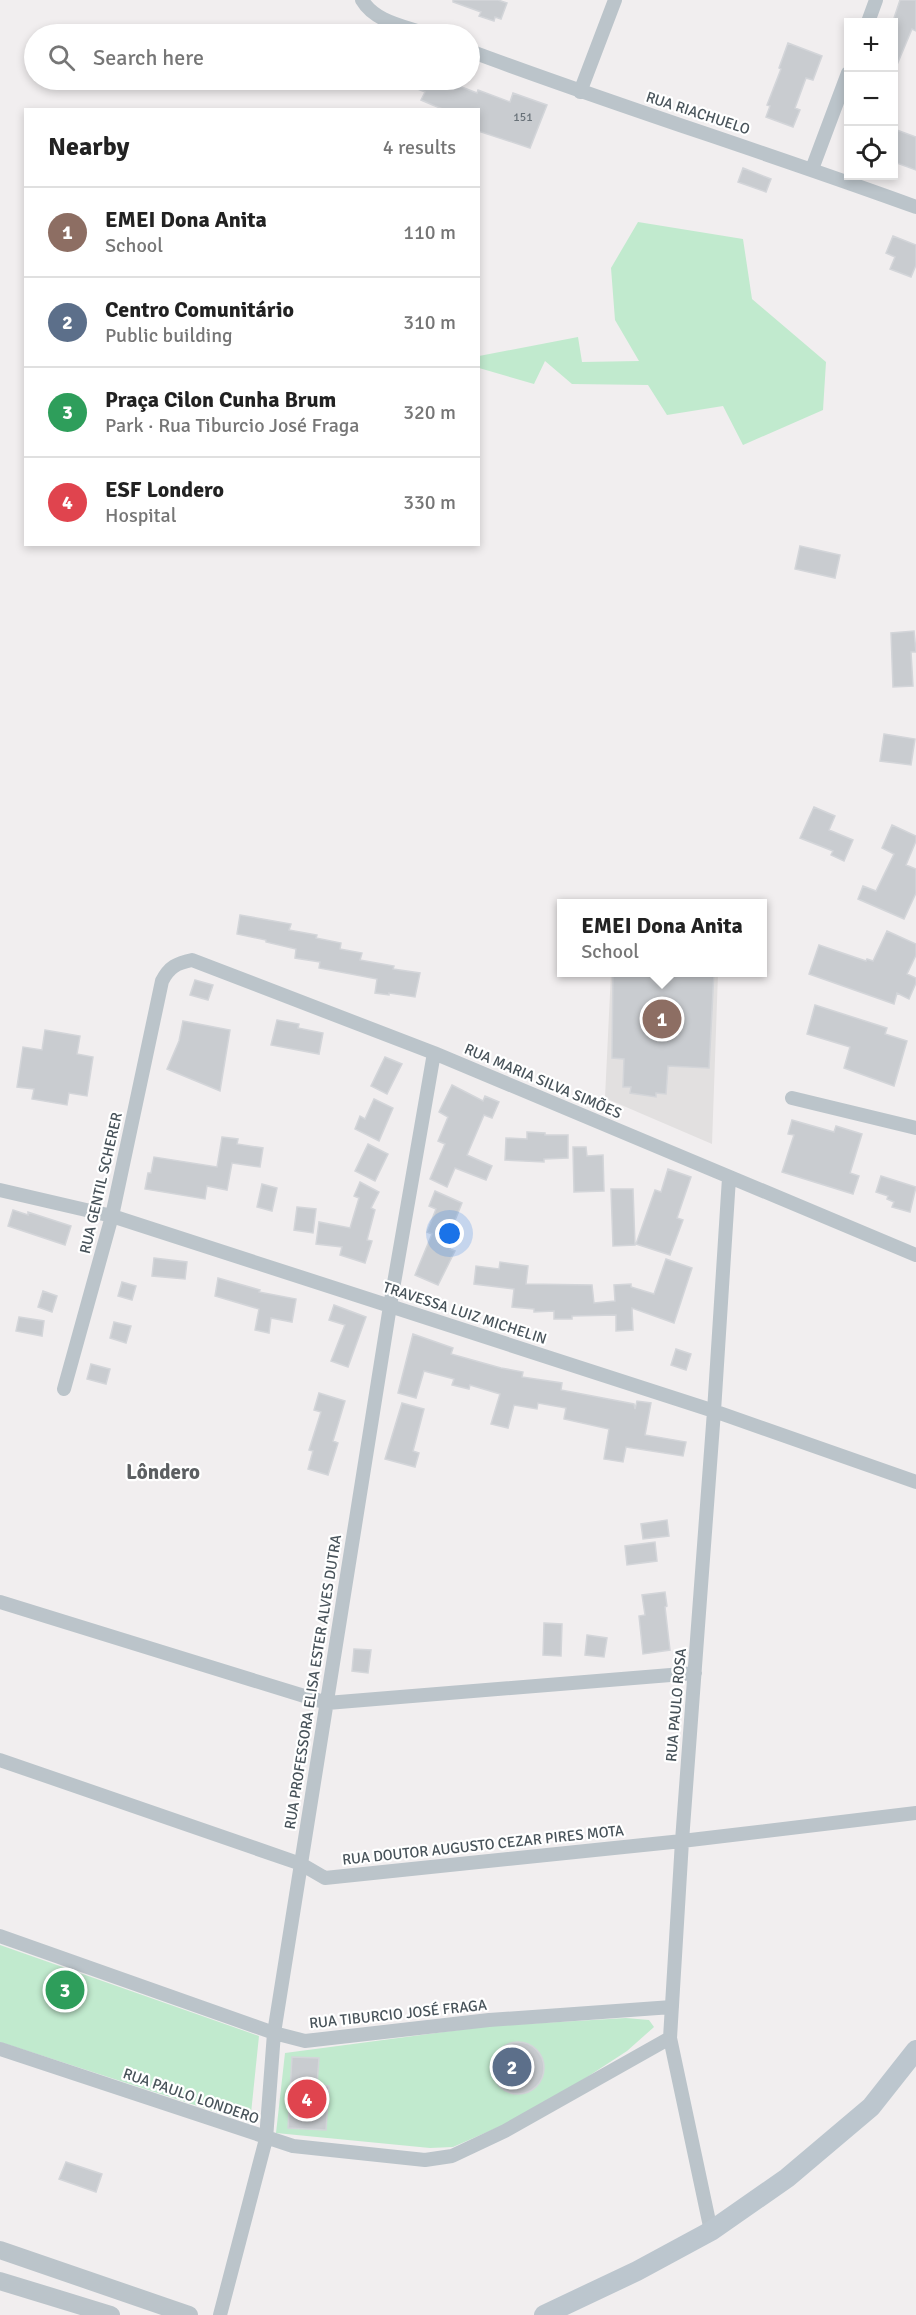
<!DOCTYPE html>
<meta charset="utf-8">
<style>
body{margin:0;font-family:Signika,sans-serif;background:#f6f6f6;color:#222}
.controls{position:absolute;right:18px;top:18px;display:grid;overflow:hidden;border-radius:0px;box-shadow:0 3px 9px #0003}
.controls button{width:54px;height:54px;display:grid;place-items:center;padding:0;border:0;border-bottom:2px solid #e0e0e0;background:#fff;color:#222;font:30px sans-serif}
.you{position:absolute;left:450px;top:1234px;width:21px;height:21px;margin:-15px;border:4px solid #fff;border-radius:50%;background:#1a73e8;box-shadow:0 0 0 9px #1a73e833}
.badge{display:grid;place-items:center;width:39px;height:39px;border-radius:50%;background:#1a73e8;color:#fff;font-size:20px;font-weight:700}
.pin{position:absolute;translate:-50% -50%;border:3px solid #fff;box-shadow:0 2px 6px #0006}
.popup{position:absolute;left:557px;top:899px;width:210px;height:78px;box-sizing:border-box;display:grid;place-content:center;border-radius:0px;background:#fff;filter:drop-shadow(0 2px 4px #0005);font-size:20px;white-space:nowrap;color:#767676}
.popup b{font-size:22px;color:#222}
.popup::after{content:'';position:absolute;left:50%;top:100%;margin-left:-12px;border:12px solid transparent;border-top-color:#fff}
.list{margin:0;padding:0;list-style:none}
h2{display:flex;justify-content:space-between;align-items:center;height:78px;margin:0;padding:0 24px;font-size:26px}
h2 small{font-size:20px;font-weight:400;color:#767676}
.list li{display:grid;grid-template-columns:39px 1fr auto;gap:18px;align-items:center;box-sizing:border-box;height:90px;padding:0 24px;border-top:2px solid #e0e0e0}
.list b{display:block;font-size:22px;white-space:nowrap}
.list p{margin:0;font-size:20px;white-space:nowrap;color:#767676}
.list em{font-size:20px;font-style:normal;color:#767676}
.icon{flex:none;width:33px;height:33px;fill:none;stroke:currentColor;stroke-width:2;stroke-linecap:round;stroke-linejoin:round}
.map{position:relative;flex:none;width:916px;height:2315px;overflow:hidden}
.search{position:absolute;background:#fff;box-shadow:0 3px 9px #0003;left:24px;top:24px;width:456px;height:66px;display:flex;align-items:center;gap:15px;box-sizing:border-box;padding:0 21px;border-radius:33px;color:#767676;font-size:22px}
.panel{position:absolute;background:#fff;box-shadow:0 3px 9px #0003;left:24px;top:108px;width:456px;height:438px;border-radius:0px}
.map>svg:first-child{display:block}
.education{fill:#e2e0e0}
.green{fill:#c1eace}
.building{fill:#c9ccd0;stroke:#d3d5d9;stroke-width:1.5}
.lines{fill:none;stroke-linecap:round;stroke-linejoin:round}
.minor{stroke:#bbc4ca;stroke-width:14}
.tertiary{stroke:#bbc4ca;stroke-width:18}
.secondary{stroke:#bcc6ce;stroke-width:20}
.labels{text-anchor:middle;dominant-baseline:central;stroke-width:4.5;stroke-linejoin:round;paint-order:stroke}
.number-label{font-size:12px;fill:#687178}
.street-label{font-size:15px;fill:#48535a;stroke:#fff}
.district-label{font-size:21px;font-weight:bold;fill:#5c5f62;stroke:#fff}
</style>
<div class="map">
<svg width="916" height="2315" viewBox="0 0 916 2315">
<rect width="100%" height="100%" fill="#f1eeef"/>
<path class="education" d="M611,973h107l-6,171 -107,-46z"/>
<path class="green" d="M638,222l105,17 9,60 74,63 -3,48 -80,35 -20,-39 -56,9 -19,-30 -76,-1 -27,-23 -11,23 -55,-16v-12l99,-19 4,25 57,-1 -24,-41 -4,-52z
M0,1945l259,91 -9,87 -250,-81z
M626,2018l23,2 5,7 -27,24 -92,60 -82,36 -23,1 -154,-15 9,-80 204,-27z"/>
<path class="building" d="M453,0h45l9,3 -6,16 -6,-2 -1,4 -15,-5 2,-4 -28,-10z
M900,0h16v31l-4,-2 -18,43v-54z
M788,43l34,13 -9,24 -7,-2 -11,30 5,2 -7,17 -27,-10 4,-11 -3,-1 14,-36 -2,-1z
M396,80h48l33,13 1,-3 32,12 3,-9 34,12 -17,43 -52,-17v-21h-33l-10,-4 -14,-6 4,-8z
M894,129l22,8v33l-22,-8z
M743,168l28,11 -5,13 -28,-10z
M893,236l23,9v20l-5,12 -21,-8 5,-12 -9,-4z
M800,546l40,9 -5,23 -40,-9z
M914,631l2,21h-5l2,34 -20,1 -2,-54z
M884,734l31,5 -4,26 -31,-4z
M814,807l21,9 -6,14 24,10 -9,21 -13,-6 2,-4 -33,-13z
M892,825l24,11v5l-10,24 10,4v24l-12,26 -46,-20 5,-13 13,5 18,-37 -12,-6z
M240,915l51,9 -2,6 28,5 -1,3 25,5 -1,6 22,4 -2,7 34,6 -1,3 27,4 -5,24 -26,-4v2l-14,-2 2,-14 -58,-11 1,-6 -25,-4 1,-9 -30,-7v-2l-29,-6z
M887,931l29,13v11l-9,19 9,4v5l-7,16 -12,-6 -3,11 -85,-30 10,-29 47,16 1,-2 6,2z
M613,972h101l-5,96 -41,-2 -2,28 -10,-1v4l-26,-4 1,-6h-8l1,-28 -12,-1z
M195,980l18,5 -5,15 -18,-5z
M815,1005l72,23 -2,6 22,7 -13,45 -50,-18 6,-21 -43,-13z
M277,1020l22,4 -1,4 25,5 -4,21 -48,-9z
M183,1021l47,9 -10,61 -53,-22 12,-28z
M45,1030l35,6 -3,18 16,3 -6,39 -18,-3 -2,12 -35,-6 2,-10 -17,-2 6,-40 19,3z
M385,1057l17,7 -15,30 -16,-8z
M452,1085l31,16 2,-5 14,6 -7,16 -8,-3 -17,40 25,11 -6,14 -31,-12 -8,19 -17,-8 15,-35 -7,-3 10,-24 -9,-5z
M374,1099l19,9 -14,33 -24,-12 5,-13 5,3z
M792,1120l42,12 2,-6 26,8 -12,39 9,3 -6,18 -71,-22 12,-37 -6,-1z
M527,1132l18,1v2h23v23l-24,1v3l-39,-2 1,-22 21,1z
M222,1137l16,2 -1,5 26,4 -3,19 -28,-4 -5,27 -20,-4 -2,13 -60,-10 3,-16h3l3,-16 63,10z
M368,1144l20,10 -13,27 -20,-10z
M573,1147h13l1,9 16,-1 1,36 -30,1z
M668,1169l23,8 -14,41 6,2 -13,35 -34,-11 19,-54 6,2z
M881,1176l35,11 -6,25 -18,-5 2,-5 -7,-3 1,-3 -12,-4z
M360,1182l19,10 -8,16 4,2 -8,30 5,1 -7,22 -25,-8 2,-8 -26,-3 3,-22 31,6 9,-30 -5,-2z
M262,1184l15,4 -5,23 -15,-4z
M611,1189h22l2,56 -22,1z
M435,1191l27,12 -8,20 6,3 -10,23 5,2 -17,34 -23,-10 17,-41 -5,-2 9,-23 -7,-3z
M297,1207l19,2 -3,24 -19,-3z
M13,1210l15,5v-3l43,14 -6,19 -57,-19z
M154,1258l33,4 -2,17 -33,-3z
M666,1259l26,9 -18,55 -42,-15 1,22 -17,1v-16l-44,1v3h-18v-8l-20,1v-3l-22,-2 2,-18 -40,-5 2,-18 23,3 1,-7 28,4 -2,18 66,1 2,18 21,-2 -1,-16 17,-1v3l23,7z
M218,1278l42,12 -1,2 37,7 -4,23 -21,-4 -2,15 -14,-3 4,-21 -44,-13z
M122,1282l14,4 -4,14 -14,-4z
M43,1291l14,5 -5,16 -14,-5z
M334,1305l32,12 -18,50 -17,-6 14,-36 -16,-5z
M19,1317l25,4 -2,15 -26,-5z
M114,1322l17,4 -5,17 -16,-5z
M413,1334l40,14 -2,6 50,14 22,4 -1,5 40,6 -1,7 73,14 1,5 2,-8 14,2 -6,32 41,7 -3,14 -57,-9 -3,15 -19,-3 5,-30 -45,-10 2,-11 -28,-5 -1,6 -23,-4 -6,23 -17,-4 9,-30 -30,-9 -1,4 -17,-4 2,-6 -30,-8 -8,27 -18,-5z
M676,1349l15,5 -5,16 -15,-5z
M91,1364l19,5 -4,15 -19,-5z
M319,1393l26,8 -12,40 5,2 -10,32 -20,-6 5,-18 -4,-1 12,-38 -7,-2z
M402,1403l22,6 -11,42 6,2 -4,14 -30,-8z
M667,1520l2,16 -26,3 -2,-15z
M655,1542l2,19 -30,4 -2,-19z
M665,1592l2,14 -2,1 5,43 -27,4 -4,-38 6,-1 -3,-20z
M544,1623l18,1 -1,32 -18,-1z
M587,1635l20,3 -3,19 -19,-2z
M354,1649l17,1 -3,23 -16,-2z
M492 2068a26 26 0 1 1 52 0a26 26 0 1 1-52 0Z
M292,2057l27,1 -2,27 12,1 -3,44 -38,-2z
M66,2162l36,12 -6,18 -37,-13z"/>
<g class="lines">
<path class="minor" d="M362,0c13,22 42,26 64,34
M868,22l8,-22
M470,51c147,55 298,102 446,156
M580,92l35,-92
M812,169l36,-96
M792,1098l124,30
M0,1190l112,26 602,195 202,71
M64,1389l48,-173 50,-235c7,-14 15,-18 30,-21l242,93 482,202
M0,1602l327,101 368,-30
M0,1760l301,104 24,14 357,-37 234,-28
M0,1936l274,97 31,8 184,-21 183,-13
M0,2049l293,97 132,14 27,-4 53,-25 165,-93
M711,2231l-41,-193 12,-197 32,-430 15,-233
M220,2315l46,-176 8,-106 116,-727 44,-253"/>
<path class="tertiary" d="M0,2250l189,65
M0,2281l111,34"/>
<path class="secondary" d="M544,2315l93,-44 74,-40 76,-53 84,-71 45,-57"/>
</g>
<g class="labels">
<g class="number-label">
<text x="523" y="117">151</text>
</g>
<g class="street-label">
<text transform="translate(698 113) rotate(18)">RUA RIACHUELO</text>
<text transform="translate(543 1081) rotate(23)">RUA MARIA SILVA SIMÕES</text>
<text transform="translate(101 1183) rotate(-77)">RUA GENTIL SCHERER</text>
<text transform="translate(465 1313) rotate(18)">TRAVESSA LUIZ MICHELIN</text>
<text transform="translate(313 1682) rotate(-81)">RUA PROFESSORA ELISA ESTER ALVES DUTRA</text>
<text transform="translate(676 1705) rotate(-85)">RUA PAULO ROSA</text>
<text transform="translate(483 1845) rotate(-6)">RUA DOUTOR AUGUSTO CEZAR PIRES MOTA</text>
<text transform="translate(398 2014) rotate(-6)">RUA TIBURCIO JOSÉ FRAGA</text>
<text transform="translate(191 2096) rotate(19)">RUA PAULO LONDERO</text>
</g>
<g class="district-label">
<text x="163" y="1472">Lôndero</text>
</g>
</g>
</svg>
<div class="controls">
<button>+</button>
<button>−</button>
<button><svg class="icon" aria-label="locate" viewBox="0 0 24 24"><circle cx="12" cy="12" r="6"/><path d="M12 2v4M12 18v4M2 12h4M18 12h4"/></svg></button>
</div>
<div class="you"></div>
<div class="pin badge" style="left:662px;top:1019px;background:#8d6e63">1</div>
<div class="popup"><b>EMEI Dona Anita</b>School</div>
<div class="pin badge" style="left:512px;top:2067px;background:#5c6f8a">2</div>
<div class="pin badge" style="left:65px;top:1990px;background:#2e9e5b">3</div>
<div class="pin badge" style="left:307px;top:2099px;background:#e0444e">4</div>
<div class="search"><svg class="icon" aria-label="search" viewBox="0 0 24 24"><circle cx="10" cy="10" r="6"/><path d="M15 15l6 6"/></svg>Search here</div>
<section class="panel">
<h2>Nearby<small>4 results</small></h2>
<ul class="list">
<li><span class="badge" style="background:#8d6e63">1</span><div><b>EMEI Dona Anita</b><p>School</p></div><em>110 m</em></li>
<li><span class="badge" style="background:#5c6f8a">2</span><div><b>Centro Comunitário</b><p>Public building</p></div><em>310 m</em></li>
<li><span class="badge" style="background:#2e9e5b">3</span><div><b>Praça Cilon Cunha Brum</b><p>Park · Rua Tiburcio José Fraga</p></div><em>320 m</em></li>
<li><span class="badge" style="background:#e0444e">4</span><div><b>ESF Londero</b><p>Hospital</p></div><em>330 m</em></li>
</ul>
</section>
</div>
